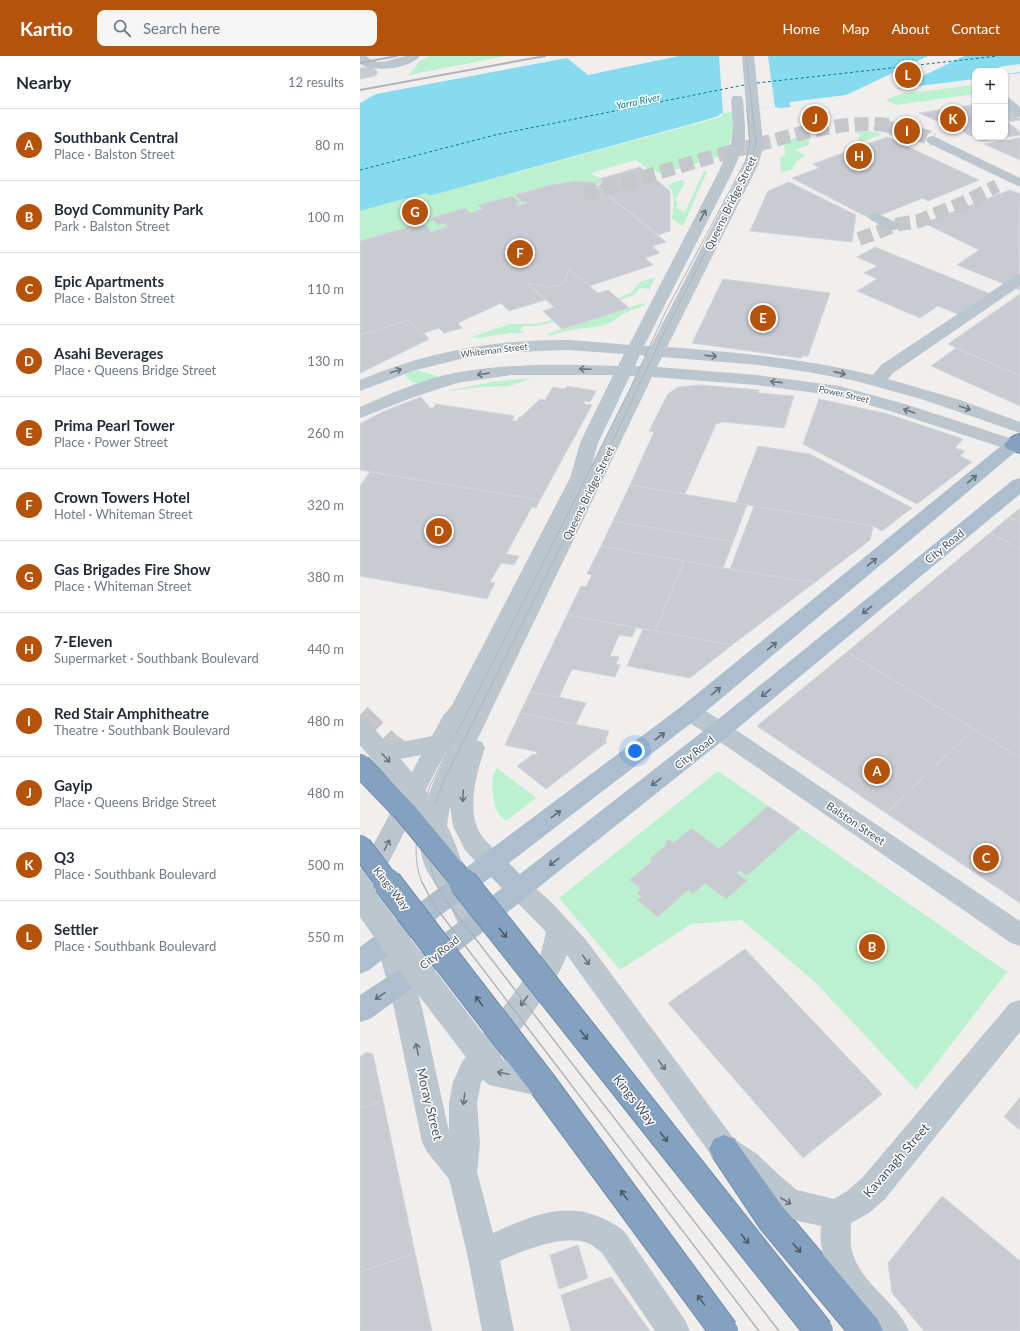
<!DOCTYPE html>
<meta charset="utf-8">
<style>
body{margin:0;font-family:Lato,sans-serif;background:#f6f6f7;color:#1f2937}
.controls{position:absolute;right:12px;top:12px;display:grid;overflow:hidden;border-radius:8px;box-shadow:0 1px 3px #0004}
.controls button{width:36px;height:36px;display:grid;place-items:center;padding:0;border:0;border-bottom:1px solid #e0e1e3;background:#fff;color:#1f2937;font:20px sans-serif}
.you{position:absolute;left:275px;top:695px;width:14px;height:14px;margin:-10px;border:3px solid #fff;border-radius:50%;background:#1a73e8;box-shadow:0 0 0 6px #1a73e833}
.badge{display:grid;place-items:center;width:26px;height:26px;border-radius:50%;background:#b45309;color:#fff;font-size:13px;font-weight:700}
.pin{position:absolute;translate:-50% -50%;border:2px solid #fff;box-shadow:0 1px 4px #0006}
.list{margin:0;padding:0;list-style:none}
h2{display:flex;justify-content:space-between;align-items:center;height:52px;margin:0;padding:0 16px;font-size:17px}
h2 small{font-size:13px;font-weight:400;color:#747a83}
.list li{display:grid;grid-template-columns:26px 1fr auto;gap:12px;align-items:center;box-sizing:border-box;height:72px;padding:0 16px;border-top:1px solid #e0e1e3}
.list b{display:block;font-size:15px;white-space:nowrap}
.list p{margin:0;font-size:13px;white-space:nowrap;color:#747a83}
.list em{font-size:13px;font-style:normal;color:#747a83}
.icon{flex:none;width:22px;height:22px;fill:none;stroke:currentColor;stroke-width:2;stroke-linecap:round;stroke-linejoin:round}
.map{position:relative;flex:none;width:660px;height:1275px;overflow:hidden}
header{display:flex;align-items:center;gap:24px;box-sizing:border-box;height:56px;padding:0 20px;background:#b45309;color:#fff}
header strong{font-size:19px}
nav{display:flex;gap:22px;margin-inline-start:auto;font-size:14px}
.search{width:280px;height:36px;background:#f6f6f7;display:flex;align-items:center;gap:10px;box-sizing:border-box;padding:0 14px;border-radius:8px;color:#747a83;font-size:15px}
main{display:flex}
aside{flex:1;background:#fff}
.map>svg:first-child{display:block}
.green{fill:#bbf1cf}
.water{fill:#86dbef}
.pier{fill:#f1eeee}
.lines{fill:none;stroke-linecap:round;stroke-linejoin:round}
.ferry{stroke:#087c97;stroke-width:1;stroke-dasharray:3 2.5;stroke-linecap:butt}
.building{fill:#c8cbd1;stroke:#d2d5da}
.minor-tunnel-far1{stroke:#c6c7ca;stroke-width:14;stroke-dasharray:14 6;stroke-linecap:butt}
.minor-tunnel{stroke:#c6c7ca;stroke-width:22;stroke-dasharray:22 11;stroke-linecap:butt}
.highway-casing{stroke:#6f8dab;stroke-width:2}
.minor{fill:#bcc6ce;fill-rule:evenodd}
.major{fill:#adbfcf;fill-rule:evenodd}
.highway{fill:#84a2bf;fill-rule:evenodd}
.tram-far1{stroke:#b0b4b9;stroke-width:1}
.tram{stroke:#b0b4b9;stroke-width:1.5}
.rail{stroke:#b0b4b9;stroke-width:2}
.highway-bridge-far1-casing{stroke:#6f8dab;stroke-width:24;stroke-linecap:butt}
.highway-bridge-casing{stroke:#6f8dab;stroke-width:30;stroke-linecap:butt}
.minor-bridge-far1{stroke:#bcc6ce;stroke-width:22}
.minor-bridge{stroke:#bcc6ce;stroke-width:28}
.highway-bridge-far1{stroke:#84a2bf;stroke-width:22}
.highway-bridge{stroke:#84a2bf;stroke-width:28}
.oneway{stroke:#69757f}
.oneway2{stroke:#606d7a}
.oneway3{stroke:#4c5a67}
.labels{text-anchor:middle;dominant-baseline:central;stroke-width:3;stroke-linejoin:round;paint-order:stroke}
.far-street-label{font-size:9px;fill:#46525d;stroke:#fff}
.far-water-label{font-size:10px;font-style:italic;fill:#087c97;stroke:#fff}
.street-label{font-size:11px;fill:#46525d;stroke:#fff}
.near-street-label{font-size:13px;fill:#46525d;stroke:#fff}
</style>
<header>
<strong>Kartio</strong>
<div class="search"><svg class="icon" aria-label="search" viewBox="0 0 24 24"><circle cx="10" cy="10" r="6"/><path d="M15 15l6 6"/></svg>Search here</div>
<nav><a>Home</a><a>Map</a><a>About</a><a>Contact</a></nav>
</header>
<main>
<aside>
<h2>Nearby<small>12 results</small></h2>
<ul class="list">
<li><span class="badge">A</span><div><b>Southbank Central</b><p>Place · Balston Street</p></div><em>80 m</em></li>
<li><span class="badge">B</span><div><b>Boyd Community Park</b><p>Park · Balston Street</p></div><em>100 m</em></li>
<li><span class="badge">C</span><div><b>Epic Apartments</b><p>Place · Balston Street</p></div><em>110 m</em></li>
<li><span class="badge">D</span><div><b>Asahi Beverages</b><p>Place · Queens Bridge Street</p></div><em>130 m</em></li>
<li><span class="badge">E</span><div><b>Prima Pearl Tower</b><p>Place · Power Street</p></div><em>260 m</em></li>
<li><span class="badge">F</span><div><b>Crown Towers Hotel</b><p>Hotel · Whiteman Street</p></div><em>320 m</em></li>
<li><span class="badge">G</span><div><b>Gas Brigades Fire Show</b><p>Place · Whiteman Street</p></div><em>380 m</em></li>
<li><span class="badge">H</span><div><b>7-Eleven</b><p>Supermarket · Southbank Boulevard</p></div><em>440 m</em></li>
<li><span class="badge">I</span><div><b>Red Stair Amphitheatre</b><p>Theatre · Southbank Boulevard</p></div><em>480 m</em></li>
<li><span class="badge">J</span><div><b>Gayip</b><p>Place · Queens Bridge Street</p></div><em>480 m</em></li>
<li><span class="badge">K</span><div><b>Q3</b><p>Place · Southbank Boulevard</p></div><em>500 m</em></li>
<li><span class="badge">L</span><div><b>Settler</b><p>Place · Southbank Boulevard</p></div><em>550 m</em></li>
</ul>
</aside>
<div class="map">
<svg width="660" height="1275" viewBox="0 0 660 1275">
<rect width="100%" height="100%" fill="#f1eeee"/>
<path class="green" d="M69,0h77l-97,19 11,-14z
M615,29v9l-79,11 -10,-5 14,-6z
M372,56l1,21 -8,22 -65,19 -5,-4 -4,1 -15,-11 -45,13 14,10 -10,2 1,-2c-28,-5 -54,4 -81,12l13,8 -10,3 -2,-3 3,-1 -8,-6 -32,9 4,4 -13,4 -5,-5 -34,10 7,7 6,-2 4,4 -17,5 -8,-8 -63,17v-30l66,-18 3,3 292,-79 2,-4z
M495,75l21,1 7,2 -25,9 -1,-2 2,-1v-6z
M449,78v11l-14,5 10,5 -9,7 -4,7 -11,4 -1,-15 5,-3 -1,-12 7,-4z
M344,115l3,1 -24,54 -11,-7c1,-12 5,-26 -5,-34l14,-5 4,2 -10,19 3,1 -2,6 9,4z
M295,221l-5,12 -10,-1 -6,7 -14,5 -2,-2 13,-5 9,-11z
M283,247l2,2 -20,8 -13,9 -11,4 -31,4 -21,6 -2,-2z
M193,264l2,2 -19,4h-13l-3,5 4,1 -1,1h-13l-32,5 -7,-1 39,-13h25z
M57,314l23,7 -18,6h-9l-8,-8z
M169,322c-15,10 -29,8 -46,9 -12,0 -25,4 -37,4l46,-9z
M137,712l39,30 -30,23c-3,-3 -8,-7 -10,-12 -3,-11 -7,-31 1,-41z
M358,715l289,201 -91,118 -101,-108 -73,-62 -51,4 -71,46 -61,-72z"/>
<path class="water" d="M319,0h341v17l-15,2v-4h-30v8l-185,23 -1,1 2,4 -10,1 -6,-1 -52,6 -5,2 1,1 -24,7 -266,73 -3,-3 -66,18v-108l16,-9 191,-36 21,17z"/>
<path class="pier" d="M359,0h49l7,51 -52,6z
M568,0h36l-72,35 -50,6z
M660,8v8l-13,2 -9,-7z"/>
<g class="lines">
<path class="ferry" d="M397,27l241,-27
M0,114l135,-35 249,-50"/>
</g>
<path class="building" d="M7,11l6,1 5,4 -3,4 -15,3v-11z
M612,49h3v31l-7,-1 -6,-5h-5l-6,-5h-5l-27,-12z
M645,50l15,13v1l-12,2 12,10v3l-39,6 -5,-4h29z
M525,64l25,6 22,5 -15,11 -7,-3 -3,1 -34,-12z
M527,81l92,43 -51,21 -5,-3 -52,21 -79,-41 27,-10 -6,-4z
M660,82v22l-36,-16z
M280,111l30,24v40l-12,4 -61,-49 8,-3 -6,-4z
M215,125l22,2 -2,2 71,57 -14,4 8,7 -15,5 8,7 -64,21 -19,-16 -2,1 -3,10 -5,4 -11,2 -22,-4 18,17 -36,11 -8,-8 -43,20 4,5 -18,5 -5,-5 -15,5 5,6 -69,34v-132l63,-18 8,9 17,-5 -4,-4 -6,2 -7,-7 34,-10 5,5 6,-2 7,-2 -5,-4 34,-9 7,6 -3,1 2,3 10,-3 -3,-2 -3,1 -7,-7 36,-10z
M429,126l67,33 -4,27 -102,-11 18,-40z
M650,134l10,4 -1,96 -62,-25 22,-15 -55,-27z
M515,191l118,48 -30,21 -25,-10 -18,12 -63,-27 20,-12 -13,-6 13,-7 -20,-9z
M210,214l28,23 10,-3 21,18 -67,21 -19,-18 11,-4 -27,-24 22,4 11,-2 5,-4 3,-10z
M363,223l107,14 -22,63h-6l-1,2 -109,-15z
M660,238v82l-72,-32z
M48,264l21,19 -69,34v-38z
M596,292l64,28v30l-89,-40z
M340,329l59,5 -1,3 36,3 -10,32 -61,-6 -7,2 -31,70 -55,-9 24,-53 -5,-1 19,-37 10,-7z
M207,330l29,5 -6,11 -5,-1 -1,3 8,1 -52,95 -180,-30v-46l22,-12 39,-15 9,11h3l3,-4 79,12 -3,4 5,1 2,-4h2l19,-18 5,1 8,-13 12,2z
M459,343l69,15 75,25 -8,9 10,3 -5,5 12,6 -55,42 -114,-60z
M398,390l52,8 102,54 -30,23 -9,-5 -137,-23z
M10,416l170,28 -4,8 -4,-1 -26,47 13,2 -5,9 -13,-2 -11,19 5,1 -8,16 -127,-23v-90z
M270,429l106,18 11,2 -14,37 -120,-21z
M394,450l119,20 -3,14 -56,43 -84,-14z
M660,452v14l-11,-5z
M649,461l11,5v27l-30,-16z
M253,465l120,21 -10,26 -122,-22z
M630,477l30,16v165l-27,27 -146,-89z
M241,490l83,15 -29,70 -88,-16 14,-29 5,1 6,-12 -5,-1z
M324,505l46,8 84,14 -82,62 -77,-14z
M207,559l69,13 -4,9 -13,-2 -9,21 9,1 -3,7 4,1 -5,12 -43,-8 -13,28 -29,-5z
M283,573l12,2 77,14 -42,33 -63,-12z
M487,596l127,77 -88,84 -129,-87z
M170,636l29,5 27,6 -10,21 -56,-11z
M160,657l89,18 -4,11h2l-61,47 -29,-23 16,-12 3,1 1,-3 -32,-7z
M660,658v44l-27,-17z
M614,673l46,29v145l-134,-90z
M408,750l32,22 -53,48 -7,-6 -3,3 10,8 -21,18 -21,-16 -12,11 -5,-4 -30,27 -21,-17 4,-3 -4,-4 4,-4 -11,-9 22,-19 -2,-2 17,-15 -2,-1 4,-4 5,4 17,-15 28,21z
M385,893l137,145 -79,64 -135,-155z
M6,996l7,2 10,47 -23,7v-51z
M660,1041v33l-16,-13z
M23,1045l32,152 -55,19v-164z
M582,1140l78,65v70h-96l-32,-38 -4,-30z
M218,1189l10,33 -29,11 -9,-34z
M55,1197l17,78h-72v-59z
M251,1221l39,54h-79l-10,-36z"/>
<g class="lines">
<path class="minor-tunnel-far1" d="M224,139c57,-17 114,-35 172,-50 42,-11 87,-25 131,-20 16,2 31,9 46,15
M499,183l40,-15 20,-3 44,-18 34,-17"/>
<path class="minor-tunnel" d="M0,659l31,30 8,5"/>
<g class="highway-casing">
<path id="highway" d="M660,378v19l-13,-4 -3,-4c4,-6 9,-10 16,-11z
M364,1079l10,4 48,67 96,114 5,11h-37l-86,-103 -46,-69 -5,-10 5,-10z"/>
</g>
<path class="minor" d="M0,0h6c13,13 27,1 41,0 4,0 8,0 13,0 -10,13 -45,16 -58,9l-2,-2z
M382,0h12l9,86v6l-5,17 -91,182c69,5 138,12 206,28l8,-10 134,-89 5,-2v12l-127,87 -5,6 69,20 63,23v11l-99,-34 -65,-18 -48,-9 -49,-7 -97,-8 -5,10 100,8 82,11 66,18 114,37 1,7 -7,2 -6,-1 -114,-37 -55,-16 -81,-11 -105,-8 -175,363 5,2 3,6c-8,23 -19,62 -5,85 7,11 18,18 23,29l-3,7 -9,3 -9,-3 -17,-19 -12,-24 -3,-20 -5,32 3,24 17,25 20,39 -4,8 -9,3 -9,-3c-6,-12 -11,-25 -18,-36 -7,-11 -16,-21 -21,-34 -16,-44 19,-103 39,-141l-29,51 -65,127 -9,4v-35l61,-115 -22,4 -8,-3 -3,-6 3,-6 41,-8 11,-20 9,-11 118,-227 10,-35 33,-68h-102l-54,8 -43,14 -54,21v-11c30,-13 63,-28 94,-34 55,-10 109,-9 164,-7l6,-12 -56,-4 -54,2 -26,3 -27,4 -45,11 -56,21v-11c66,-28 137,-41 208,-40 20,1 40,3 61,5l89,-172 13,-30 2,-15 -2,-29 2,-3h8l2,3 2,29v15l-13,30 -88,173h7l93,-181 5,-17v-6zM280,299l6,1 -5,10h-6zM270,320h6l-44,88 6,-21z
M645,41l4,1 11,9v10l-4,-1 -11,-9z
M573,80l87,42v9l-92,-44 -2,-3 2,-3z
M516,157l22,10 2,3 -2,3 -5,1 -5,-1 -17,-9 -2,-3 2,-3z
M330,648l8,2 44,28 278,187v25l-9,-3 -285,-197 -44,-28 -3,-6 3,-6z
M159,821l9,4 24,22 34,37 148,199 23,15 22,21 18,15 37,9 13,-8 16,-14 147,-174 10,-3v32l-135,167 -16,14 -18,10c0,10 -1,19 1,28 8,32 45,51 57,80h-38c-26,-30 -54,-62 -50,-105l-23,-5 -23,-9 -18,-15 -20,-23 -23,-15 -147,-204 -6,14 -27,42 -53,71 -4,21 3,41 -3,28 16,61c49,-22 84,-36 131,-2l61,89 5,11h-35l-53,-78c-4,-3 -8,-7 -12,-9 -24,-12 -68,7 -90,17l14,70h-32l-15,-78 -18,-74 -22,-27 -5,-10 -28,-134 -19,-71 4,-8 9,-3 9,3 4,8 21,71 27,124v-29l4,-21 9,-20 52,-69 26,-36 6,-25 -36,-37 -4,-7 4,-7z"/>
<path class="major" d="M653,384l7,2 -1,7 -321,269 -189,145 11,11 191,-149 302,-245 7,-2v16l-293,243 -317,253 -40,29 -10,3v-27l32,-21 110,-86 -11,-11 -122,93 -9,4v-27l322,-241 325,-265z"/>
<use href="#highway" class="highway"/>
<path class="tram-far1" d="M62,827c-13,-33 -2,-65 8,-97l149,-294 51,-103 36,-78 80,-151 4,-18 -3,-32
M76,827c-15,-39 -7,-66 8,-103l144,-287 74,-156 90,-175 4,-20 -10,-86"/>
<path class="tram" d="M62,826l12,23 325,426
M75,826l9,16 335,433"/>
<path class="rail" d="M0,7l37,-7
M0,34l185,-34"/>
<g class="highway-bridge-far1-casing">
<path id="highway-bridge-far1" d="M0,709l46,48 58,70
M0,790l28,37"/>
</g>
<g class="highway-bridge-casing">
<path id="highway-bridge" d="M27,826l154,200 183,249
M103,826l356,449"/>
</g>
<path class="minor-bridge-far1" d="M0,673c38,43 76,82 92,139"/>
<path class="minor-bridge" d="M0,837l24,34 111,145 46,10"/>
<use href="#highway-bridge-far1" class="highway-bridge-far1"/>
<use href="#highway-bridge" class="highway-bridge"/>
</g>
<defs><path id="oneway-shaft" d="M-6 0H5M1.5-3L5.5 0L1.5 3" fill="none" stroke-width="1.6" stroke-linecap="round" stroke-linejoin="round"/></defs>
<g class="oneway">
<use href="#oneway-shaft" transform="translate(343 159) rotate(-62)"/>
<use href="#oneway-shaft" transform="translate(351 300) rotate(6)"/>
<use href="#oneway-shaft" transform="translate(225 313) rotate(-178)"/>
<use href="#oneway-shaft" transform="translate(36 315) rotate(-18)"/>
<use href="#oneway-shaft" transform="translate(480 317) rotate(13)"/>
<use href="#oneway-shaft" transform="translate(123 318) rotate(172)"/>
<use href="#oneway-shaft" transform="translate(416 326) rotate(-174)"/>
<use href="#oneway-shaft" transform="translate(605 352) rotate(19)"/>
<use href="#oneway-shaft" transform="translate(549 355) rotate(-161)"/>
<use href="#oneway-shaft" transform="translate(26 702) rotate(48)"/>
<use href="#oneway-shaft" transform="translate(103 740) rotate(92)"/>
<use href="#oneway-shaft" transform="translate(27 789) rotate(-63)"/>
<use href="#oneway-shaft" transform="translate(226 904) rotate(54)"/>
<use href="#oneway-shaft" transform="translate(164 945) rotate(126)"/>
<use href="#oneway-shaft" transform="translate(57 993) rotate(-102)"/>
<use href="#oneway-shaft" transform="translate(302 1009) rotate(54)"/>
<use href="#oneway-shaft" transform="translate(143 1017) rotate(-168)"/>
<use href="#oneway-shaft" transform="translate(104 1043) rotate(97)"/>
<use href="#oneway-shaft" transform="translate(426 1145) rotate(30)"/>
</g>
<g class="oneway2">
<use href="#oneway-shaft" transform="translate(612 423) rotate(-40)"/>
<use href="#oneway-shaft" transform="translate(512 506) rotate(-40)"/>
<use href="#oneway-shaft" transform="translate(507 554) rotate(141)"/>
<use href="#oneway-shaft" transform="translate(412 590) rotate(-40)"/>
<use href="#oneway-shaft" transform="translate(356 635) rotate(-39)"/>
<use href="#oneway-shaft" transform="translate(406 637) rotate(141)"/>
<use href="#oneway-shaft" transform="translate(300 680) rotate(-37)"/>
<use href="#oneway-shaft" transform="translate(296 726) rotate(142)"/>
<use href="#oneway-shaft" transform="translate(196 758) rotate(-37)"/>
<use href="#oneway-shaft" transform="translate(194 806) rotate(143)"/>
<use href="#oneway-shaft" transform="translate(20 940) rotate(145)"/>
</g>
<g class="oneway3">
<use href="#oneway-shaft" transform="translate(143 877) rotate(52)"/>
<use href="#oneway-shaft" transform="translate(119 945) rotate(-128)"/>
<use href="#oneway-shaft" transform="translate(224 979) rotate(52)"/>
<use href="#oneway-shaft" transform="translate(304 1081) rotate(52)"/>
<use href="#oneway-shaft" transform="translate(264 1139) rotate(-126)"/>
<use href="#oneway-shaft" transform="translate(385 1183) rotate(51)"/>
<use href="#oneway-shaft" transform="translate(437 1192) rotate(50)"/>
<use href="#oneway-shaft" transform="translate(341 1244) rotate(-126)"/>
</g>
<g class="labels">
<g class="far-street-label">
<text transform="translate(134 294) rotate(-7)">Whiteman Street</text>
<text transform="translate(484 338) rotate(13)">Power Street</text>
</g>
<g class="far-water-label">
<text transform="translate(278 45) rotate(-12)">Yarra River</text>
</g>
<g class="street-label">
<text transform="translate(370 147) rotate(-64)">Queens Bridge Street</text>
<text transform="translate(228 437) rotate(-64)">Queens Bridge Street</text>
<text transform="translate(584 490) rotate(-39)">City Road</text>
<text transform="translate(334 696) rotate(-38)">City Road</text>
<text transform="translate(496 767) rotate(34)">Balston Street</text>
<text transform="translate(32 832) rotate(52)">Kings Way</text>
<text transform="translate(79 896) rotate(-38)">City Road</text>
</g>
<g class="near-street-label">
<text transform="translate(275 1044) rotate(52)">Kings Way</text>
<text transform="translate(70 1048) rotate(76)">Moray Street</text>
<text transform="translate(536 1104) rotate(-49)">Kavanagh Street</text>
</g>
</g>
</svg>
<div class="controls">
<button>+</button>
<button>−</button>
</div>
<div class="you"></div>
<div class="pin badge" style="left:517px;top:715px">A</div>
<div class="pin badge" style="left:512px;top:891px">B</div>
<div class="pin badge" style="left:626px;top:802px">C</div>
<div class="pin badge" style="left:79px;top:475px">D</div>
<div class="pin badge" style="left:403px;top:262px">E</div>
<div class="pin badge" style="left:160px;top:197px">F</div>
<div class="pin badge" style="left:55px;top:156px">G</div>
<div class="pin badge" style="left:499px;top:100px">H</div>
<div class="pin badge" style="left:547px;top:75px">I</div>
<div class="pin badge" style="left:455px;top:63px">J</div>
<div class="pin badge" style="left:593px;top:63px">K</div>
<div class="pin badge" style="left:548px;top:19px">L</div>
</div>
</main>
